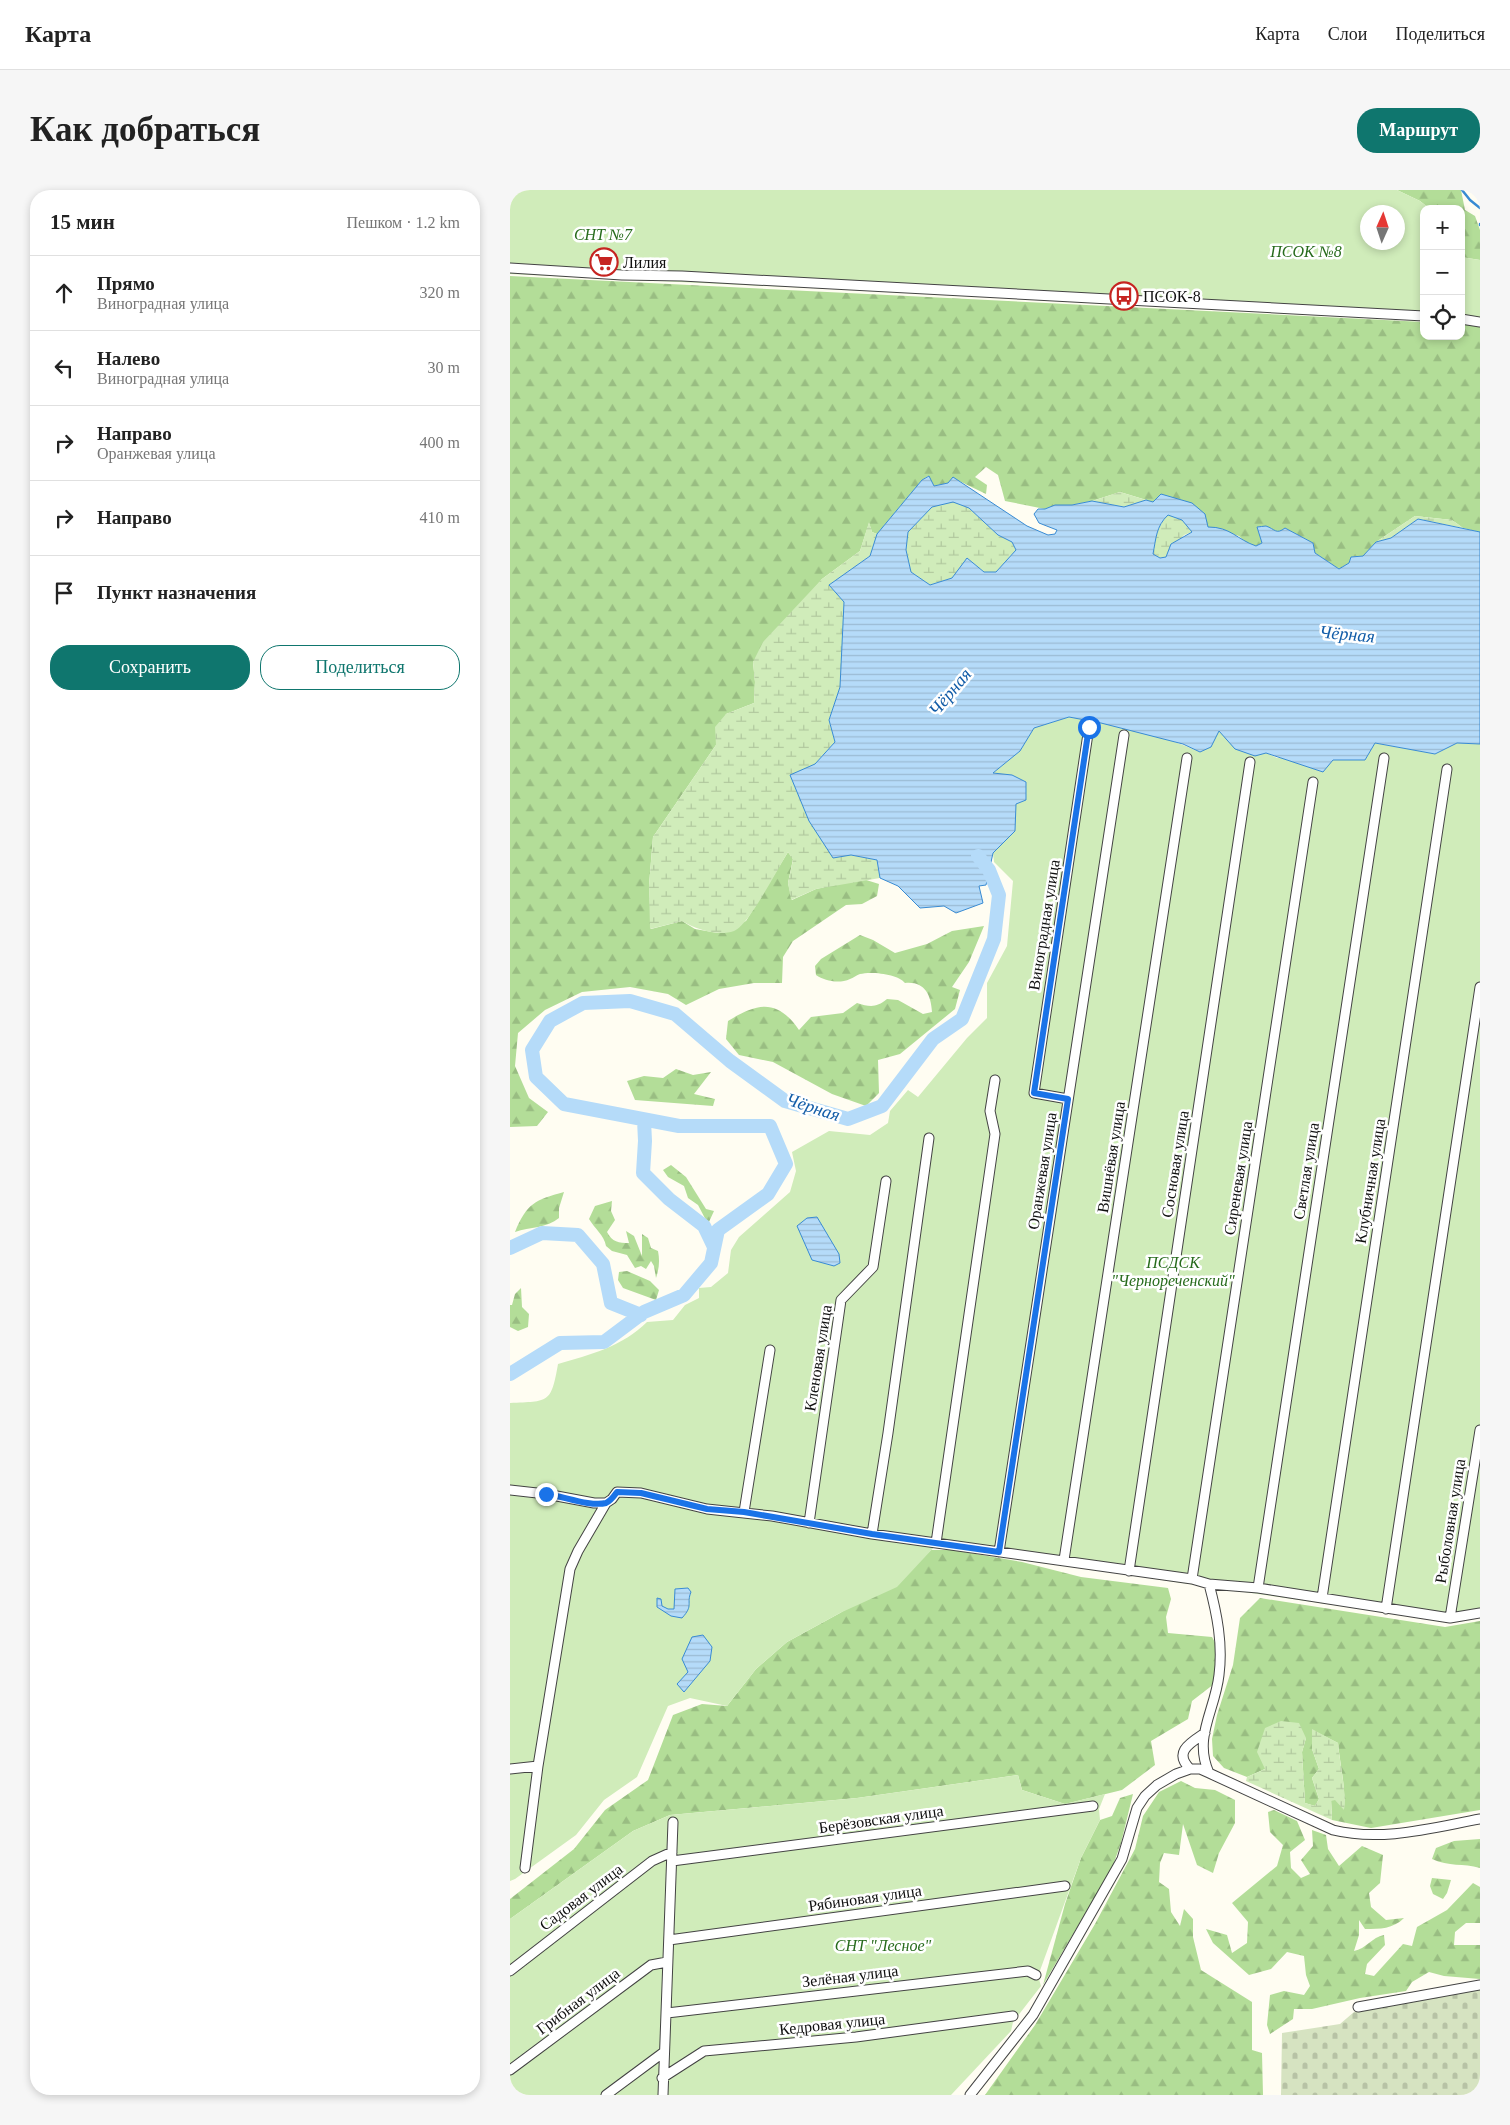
<!DOCTYPE html>
<html lang="ru">
<meta charset="utf-8">
<style>
body{margin:0;font-family:"Times New Roman",serif;background:#f6f6f6;color:#222}
.controls{position:absolute;right:15px;top:15px;display:grid;overflow:hidden;border-radius:10px;box-shadow:0 2px 8px #0003}
.controls button{width:45px;height:45px;display:grid;place-items:center;padding:0;border:0;border-bottom:1px solid #e0e0e0;background:#fff;color:#222;font:25px sans-serif}
.compass{position:absolute;left:850px;top:15px;width:45px;height:45px;border-radius:50%;background:#fff;box-shadow:0 2px 8px #0003;rotate:3deg}
.stop{position:absolute;width:15px;height:15px;margin:-11px;border:4px solid #1a73e8;border-radius:50%;background:#fff}
.stop.end{background:#1a73e8;border-color:#fff;box-shadow:0 1px 5px #0008}
.list{margin:0;padding:0;list-style:none}
h2{display:flex;justify-content:space-between;align-items:center;height:65px;margin:0;padding:0 20px;font-size:21px}
h2 small{font-size:16px;font-weight:400;color:#767676}
.list li{display:grid;grid-template-columns:32px 1fr auto;gap:15px;align-items:center;box-sizing:border-box;height:75px;padding:0 20px;border-top:1px solid #e0e0e0}
.list b{display:block;font-size:19px;white-space:nowrap}
.list p{margin:0;font-size:16px;white-space:nowrap;color:#767676}
.list em{font-size:16px;font-style:normal;color:#767676}
.actions{display:flex;gap:10px;padding:15px 20px}
.actions a{flex:1;padding:11px 0;border:1px solid #0f766e;border-radius:20px;text-align:center;font-size:18px;color:#0f766e}
.actions .main{background:#0f766e;color:#fff}
.icon{flex:none;width:28px;height:28px;fill:none;stroke:currentColor;stroke-width:2;stroke-linecap:round;stroke-linejoin:round}
.map{position:relative;flex:none;width:970px;height:1905px;overflow:hidden;border-radius:20px}
header{display:flex;align-items:center;gap:30px;box-sizing:border-box;height:70px;padding:0 25px;background:#fff;border-bottom:1px solid #e0e0e0}
header strong{font-size:24px}
nav{display:flex;gap:28px;margin-inline-start:auto;font-size:18px}
.intro{display:flex;align-items:center;justify-content:space-between;box-sizing:border-box;height:120px;padding:0 30px}
h1{margin:0;font-size:35px}
.button{padding:12px 22px;border-radius:20px;background:#0f766e;color:#fff;font-size:18px;font-weight:700}
main{display:flex;gap:30px;padding:0 30px}
aside{flex:1;background:#fff;border-radius:20px;box-shadow:0 2px 8px #0003}
.map>svg:first-child{display:block}
.forest{fill:url(#forest-firs)}
.wetland{fill:url(#wetland-marsh)}
.cemetery{fill:url(#cemetery-stones)}
.garden{fill:#d0ecba;fill-rule:evenodd}
.water{fill:url(#water-rules);stroke:#398bd3;fill-rule:evenodd}
.lines{fill:none;stroke-linecap:round;stroke-linejoin:round}
.stream{stroke:#398bd3;stroke-width:2.5}
.river{stroke:#b5dbf9;stroke-width:14}
.minor-casing{stroke:#434343;stroke-width:11}
.minor{stroke:#fff;stroke-width:9}
.route{stroke:#1a73e8;stroke-width:6}
.labels{text-anchor:middle;dominant-baseline:central;stroke-width:5;stroke-linejoin:round;paint-order:stroke}
.park-label{font-size:16px;font-style:italic;fill:#276b1c;stroke:#fff}
.poi-label{font-size:16px;fill:#101010;stroke:#fff;text-anchor:start}
.street-label{font-size:16px;fill:#101010;stroke:#fff}
.water-label{font-size:18px;font-style:italic;fill:#135da8;stroke:#fff}
</style>
<header>
<strong>Карта</strong>
<nav><a>Карта</a><a>Слои</a><a>Поделиться</a></nav>
</header>
<div class="intro"><h1>Как добраться</h1><a class="button">Маршрут</a></div>
<main>
<aside>
<h2>15 мин<small>Пешком · 1.2 km</small></h2>
<ul class="list">
<li><svg class="icon" aria-label="ahead" viewBox="0 0 24 24"><path d="M12 20V5M6 11l6-6 6 6"/></svg><div><b>Прямо</b><p>Виноградная улица</p></div><em>320 m</em></li>
<li><svg class="icon" aria-label="left" viewBox="0 0 24 24"><path d="M17 20v-9H6M10 6l-5 5 5 5"/></svg><div><b>Налево</b><p>Виноградная улица</p></div><em>30 m</em></li>
<li><svg class="icon" aria-label="right" viewBox="0 0 24 24"><path d="M7 20v-9h11M14 6l5 5-5 5"/></svg><div><b>Направо</b><p>Оранжевая улица</p></div><em>400 m</em></li>
<li><svg class="icon" aria-label="right" viewBox="0 0 24 24"><path d="M7 20v-9h11M14 6l5 5-5 5"/></svg><div><b>Направо</b></div><em>410 m</em></li>
<li><svg class="icon" aria-label="arrive" viewBox="0 0 24 24"><path d="M6 21V4h12l-3 4 3 4H6"/></svg><div><b>Пункт назначения</b></div></li>
</ul>
<div class="actions"><a class="main">Сохранить</a><a>Поделиться</a></div>
</aside>
<div class="map">
<svg width="970" height="1905" viewBox="0 0 970 1905">
<defs>
<pattern id="forest-firs" width="22" height="20" patternUnits="userSpaceOnUse" patternTransform="scale(1.25)"><rect width="22" height="20" fill="#b3dd98"/><path d="M5 1l3.5 6h-7zM16 11l3.5 6h-7z" fill="#99bd82"/></pattern>
<pattern id="wetland-marsh" width="20" height="14" patternUnits="userSpaceOnUse" patternTransform="scale(1.25)"><rect width="20" height="14" fill="#d0ecba"/><path d="M1 5h8M5 5V1M11 12h8M15 12V8" fill="none" stroke="#b2c99f"/></pattern>
<pattern id="cemetery-stones" width="16" height="16" patternUnits="userSpaceOnUse" patternTransform="scale(1.25)"><rect width="16" height="16" fill="#d6e3c1"/><path d="M2 7V4a2 2 0 0 1 4 0v3zM10 15v-3a2 2 0 0 1 4 0v3z" fill="#b7c2a5"/></pattern>
<pattern id="water-rules" width="6" height="5" patternUnits="userSpaceOnUse" patternTransform="scale(1.25)"><rect width="6" height="5" fill="#b5dbf9"/><path d="M0 2.5h6" fill="none" stroke="#9bbbd4"/></pattern>
</defs>
<rect width="100%" height="100%" fill="#fffdf2"/>
<path class="forest" d="M887,0h64l4,20 10,6 5,14v30l-19,-3v-48h-31l-10,-8z
M0,86l914,46v14h37v-12l19,1v207l-17,-4 -11,-8 -37,-4 -39,26 -13,14 -12,1 -2,6 -10,6 -24,-16 -2,-10 -28,-15c-10,8 -10,1 -19,-2 -3,0 -6,1 -9,1l5,16 -6,3 -10,-3 -7,-7 -32,-9 -54,-25 -33,-10 -28,9 -20,4h-16l-11,4 -40,-8 -7,-26 -12,-8 -11,10 12,8 -1,9 -33,-16 -5,5 -14,3 -6,-10 -6,4 -45,54 -5,-2 -3,-9 -9,28 -38,28 -69,83 2,20 -1,21 -28,11 -10,31 -63,92 -4,48 2,44 31,-8 13,8 23,4 28,-12 42,-69 5,7 -5,24 4,17 24,-11 47,-10 16,5 -2,12 -15,8 -16,1 -53,36 -10,16 -1,26h-28l-35,6 -33,16 -18,-11 -38,-7 -48,5 -37,18 -27,23 -3,33 14,32 19,14 -11,14 -27,1z
M474,736l-15,36 -17,25 8,3 -5,19 -55,45 -22,6 1,33 -13,13 -34,-12 -59,-32 -34,-7 -13,-16 2,-18c29,-18 49,-23 71,9l12,-13 32,-4 14,-10c13,4 19,5 30,-4l11,1 25,14 9,-2c-1,-18 -8,-31 -27,-29 -6,-9 -34,-12 -45,-9 -3,1 -7,4 -10,5 -11,5 -25,2 -34,-4l-1,-9 6,-7 39,-24 13,5 22,13 32,-9 25,-13z
M166,879l17,6 18,-3 -17,22 21,5 -2,7 -78,-6 -8,-19 17,-5 19,2z
M161,975l15,12 20,32 8,2 -6,13 -10,-19 -10,-7 -4,-12 -16,-9 -5,-7z
M54,1002l-5,16v10c-12,10 -29,9 -44,14 12,-29 20,-32 49,-40z
M102,1011l-1,10 4,9 -8,12c5,10 12,11 22,11l-3,-12 8,5 8,20v-22l6,4 3,10 7,3c2,10 1,18 -2,27l-2,-12 -3,-5 -5,8 -5,-3 -6,2 -8,-13 -15,-4 -6,-5c-2,-11 -11,-17 -17,-27l6,-13z
M117,1081l23,10 9,9 -3,10 -33,-12 -5,-8 1,-8z
M11,1098l1,19 7,7 -1,13 -10,4 -8,-4v-22h2l3,-11z
M421,1360h22l69,12 59,15 87,11 3,11 -5,18 2,16 44,4 6,11 -4,36 -22,17 -4,18 -37,22 4,24 -33,25 -57,14 -43,-14 -4,-15 -161,23 -187,17 -37,16 -123,88v-20l64,-50 31,-39 43,-30 25,-65 29,-11 25,2 29,-37 31,-27 53,-29 74,-47z
M750,1408l185,29 35,-6v189l-109,18 -39,-8 -1,-22 4,1 9,10c2,-22 -4,-44 -6,-66l-26,-13v19l7,20 -7,9 7,21 -4,7 -10,-3 -3,-51 4,-14 -41,31 -18,8 -23,-9 -11,-12 -1,-17 5,-24 16,-50 7,-47z
M671,1591l14,7 20,2 20,10v23l-16,30 -6,20 -16,-8 -14,-41 -4,31 -15,-2 -4,10 -1,19 10,7 2,23 9,14 4,-17 9,10v18l8,33 51,32v48l10,3 1,42h-278l50,-70 60,-101 40,-75 8,-33 16,-24z
M623,1604l-12,49 -9,25 -69,117 22,-81 16,-46 19,-38 12,-4 8,-18z
M764,1620l23,11 8,19 -15,12 1,16 10,10 9,-4 -9,-14 12,-14 -1,-16 14,5 2,14 11,17 23,-20 21,9 -3,28 -11,10 2,14 15,13 18,-2c-11,11 -24,11 -39,11l-6,-9v15l-5,16c12,-2 18,-14 30,-16l1,10 -18,19 -2,10 9,2 29,-32 9,2 5,-19 30,-17 26,-27 7,4v36h-14l-11,9 -1,13h26v34l-36,-3 -15,-4 -17,10 -6,9 -46,7 -48,11h-18l-1,10 -23,15 -3,-9 3,-30 14,-4 20,4 6,-9 -4,-11 -2,-19 -17,-4 -16,17 -22,6 -36,-32 -7,-14 21,6 5,18 15,-10 1,-21 -16,-19 45,-37 6,-21 -13,-13 -2,-20z
M970,1649v29c-17,-5 -31,-1 -48,-9l4,-11 18,-7z
M922,1688l19,2 -4,13 -4,6 -10,-5 -3,-8z"/>
<path class="wetland" d="M610,302l26,8 -22,7 -32,-6z
M443,311l16,7 29,27 14,7 4,8 -20,22h-12l-17,-14 -15,20 -22,7 -19,-13 -5,-22 2,-18 24,-25z
M658,325l14,5 10,12 -8,3 -18,22 -6,1 -7,-4c3,-15 3,-28 15,-39z
M905,326l37,4 11,8 -45,-9 -27,19 -15,4z
M359,332l3,10 5,2 -7,22 -41,29 15,17 -4,85 -11,33 6,22 -20,22 36,91 26,5 3,18 -64,11 -25,11 -3,-17 5,-23 -5,-8c-10,16 -39,73 -54,79 -17,6 -38,-2 -52,-10l-32,8 -1,-44 4,-48 63,-92 -1,-18 11,-13 28,-11 1,-21 -2,-20 10,-20 59,-63 38,-28z
M771,1531l18,2 7,15 -4,14 3,51 10,3 4,-7 -7,-21 7,-9 -7,-20v-20l26,14c2,23 8,44 6,67l-9,-10 -4,1 1,19 -86,-39 1,-4 18,-8 -8,-17 8,-24z"/>
<path class="cemetery" d="M970,1797v108h-199l1,-62 58,-9 14,-12z"/>
<path class="garden" d="M0,0h887l23,11 10,8h-6v108l-205,-7 -155,-10 -554,-26zM858,22h30v30h-30z
M951,67l19,3v59l-19,1z
M559,527c40,7 94,18 131,35l19,-22 58,28 88,2 10,-17 60,11 22,-11 23,1v873l-30,5 -275,-40 -238,-38 -40,43 -57,26 -53,29 -31,27 -29,37 -37,-8 -22,8 -31,71 -33,23 -28,35 -61,44 -5,2v-478c39,-2 41,1 48,-39 32,-9 65,-18 89,-42l26,-2 12,-15 14,-7v-10l12,-1 17,-14 3,-23 8,-13 51,-45 6,-21 -4,-19 37,-21 41,4 18,-12 2,-12 18,-21 10,7 49,-59 20,-20v-35l20,-37 6,-65 -19,-19 -1,-9 22,-22 1,-27 10,-5v-17l-14,-7 -20,-1 28,-23 14,-23z
M508,1585l4,15 43,14 40,-10 -6,15 1,11 -19,38 -43,118 3,10 -28,36 -2,9 -60,64h-441v-176l123,-88 37,-16 187,-17z"/>
<path class="water" d="M419,286l5,10 14,-3 5,-6 74,49 21,9 7,-1 2,-4 -18,-7 -5,-9 4,-5h7l10,-4h17l20,-4 32,6 22,-7 7,2 8,-8 31,9 13,11 3,13c23,0 28,12 48,19l6,-3 -5,-16c3,0 6,-1 9,-1 9,3 10,9 19,2l28,15 2,10 24,16 10,-6 2,-6 12,-1 13,-14 15,-4 27,-19 62,13v212l-23,-1 -22,11 -60,-11 -10,17h-32l-10,12 -57,-19 -11,3 -20,-7 -16,-18 -8,16 -11,5 -17,-8 -82,-21 -32,-6 -35,11 -14,23 -27,22 19,2 14,7v18l-10,4 -1,27 -22,22 -7,32 -7,1 4,17 -27,10 -12,-7 -24,2 -22,-22 -18,-8 -3,-18 -26,-5 -18,3 -24,-37 -19,-46 25,-11 20,-22 -6,-22 11,-33 4,-85 -15,-17 41,-29 7,-22 45,-54zM443,312l16,6 29,27 14,7 4,8 -20,22h-12l-17,-14 -15,20 -22,7 -19,-13 -5,-22 2,-18 24,-25zM658,325l14,5 10,12 -21,12 -5,13 -6,1 -7,-4c3,-15 3,-28 15,-39z
M307,1027l22,37 1,9 -6,3 -22,-6 -15,-34 10,-8z
M178,1398l3,4c-5,12 3,13 -9,26l-11,-2 -14,-9v-9l4,1 1,7 6,3h6l1,-20z
M193,1445l9,12 -2,14 -26,31 -7,-8 11,-12 -6,-13 10,-22z"/>
<g class="lines">
<path class="stream" d="M952,0l8,10 10,8
M970,34v1"/>
<path class="river" d="M134,930l1,21 -2,32 26,26 35,27 10,21
M0,1058l32,-15 36,2 25,29 8,39 30,12
M0,1184l50,-31 44,-1 40,-30 40,-17 27,-32 7,-33 50,-36 18,-30 -16,-38h-91l-115,-22 -28,-27 -4,-27 18,-29 33,-18 47,-2 45,13 55,47 55,40 63,18 34,-13 51,-67 29,-20 32,-80 5,-44 -10,-25 -11,-14"/>
<g class="minor-casing">
<path id="minor" d="M0,78l112,7 60,1 742,40
M951,129l19,3
M558,909l-34,-6 55,-366
M0,1300l36,4 48,9h12l6,-4 5,-7 24,1 66,16 65,7 100,18 320,45 17,5 49,4 192,30 30,-5
M234,1322l26,-162
M299,1333l32,-223 32,-33 13,-86
M362,1344l16,-101 41,-295
M426,1353l59,-409 -5,-23 5,-31
M489,1362l125,-817
M554,1370l123,-802
M619,1381l121,-809
M682,1389l121,-797
M699,1394c8,30 14,60 10,91 -4,36 -26,62 -10,98l124,57c49,12 98,-2 147,-11
M748,1398l126,-830
M812,1408l125,-829
M876,1419l94,-622
M940,1428l30,-188
M0,1579l28,-3
M680,1579c-17,-17 0,-26 15,-36
M162,1671l421,-55
M15,1678l13,-102 32,-197 8,-18 28,-48
M159,1750l396,-54
M0,1781l142,-110 20,-9
M848,1817l122,-22
M157,1823l361,-42 8,4
M0,1880l141,-105 16,-3
M152,1888l42,-27 152,-14 157,-21
M96,1905l58,-43
M153,1905l10,-273
M460,1905l63,-80 89,-156 15,-51 8,-12 12,-11 19,-11 14,-5h10l9,4"/>
</g>
<use href="#minor" class="minor"/>
</g>
<g class="lines">
<path class="route" d="M36,1304c17,2 44,13 60,9 5,-2 8,-7 11,-11l24,1 66,16 37,3 128,22 127,18 69,-453 -34,-6 55,-366"/>
</g>
<defs>
<g id="supermarket-ring" transform="scale(1.4375)"><circle r="9.5" fill="#fff" stroke="#c62421" stroke-width="1.5"/><path d="M-6-5.5h2.5l.6 2H6L4.5 2H-2.5L-4.4-4H-6ZM-1.5 3.2a1.3 1.3 0 1 0 .1 0ZM3 3.2a1.3 1.3 0 1 0 .1 0Z" fill="#c62421"/></g>
<g id="bus-ring" transform="scale(1.4375)"><circle r="9.5" fill="#fff" stroke="#c62421" stroke-width="1.5"/><path d="M-5-6H5V4H4V6H2V4H-2V6H-4V4H-5ZM-3.5-4V0h7V-4ZM-3.5 1.2v1.5H-2V1.2ZM2 1.2v1.5H3.5V1.2Z" fill="#c62421"/></g>
</defs>
<g fill-rule="evenodd">
<use href="#supermarket-ring" x="94" y="72"/>
<use href="#bus-ring" x="614" y="106"/>
</g>
<g class="labels">
<g class="park-label">
<text x="93" y="44">СНТ №7</text>
<text x="796" y="61">ПСОК №8</text>
<text x="663" y="1072">ПСДСК<tspan x="663" dy="18">"Чернореченский"</tspan></text>
<text x="373" y="1755">СНТ "Лесное"</text>
</g>
<g class="poi-label">
<text x="113" y="72">Лилия</text>
<text x="633" y="106">ПСОК-8</text>
</g>
<g class="street-label">
<text transform="translate(534 735) rotate(-81)">Виноградная улица</text>
<text transform="translate(601 967) rotate(-81)">Вишнёвая улица</text>
<text transform="translate(665 974) rotate(-81)">Сосновая улица</text>
<text transform="translate(532 981) rotate(-81)">Оранжевая улица</text>
<text transform="translate(796 981) rotate(-81)">Светлая улица</text>
<text transform="translate(728 988) rotate(-81)">Сиреневая улица</text>
<text transform="translate(860 991) rotate(-81)">Клубничная улица</text>
<text transform="translate(308 1168) rotate(-81)">Кленовая улица</text>
<text transform="translate(940 1331) rotate(-81)">Рыболовная улица</text>
<text transform="translate(371 1629) rotate(-8)">Берёзовская улица</text>
<text transform="translate(71 1707) rotate(-37)">Садовая улица</text>
<text transform="translate(355 1708) rotate(-8)">Рябиновая улица</text>
<text transform="translate(340 1786) rotate(-7)">Зелёная улица</text>
<text transform="translate(68 1811) rotate(-37)">Грибная улица</text>
<text transform="translate(322 1834) rotate(-6)">Кедровая улица</text>
</g>
<g class="water-label">
<text transform="translate(837 444) rotate(5)">Чёрная</text>
<text transform="translate(440 502) rotate(-50)">Чёрная</text>
<text transform="translate(303 917) rotate(18)">Чёрная</text>
</g>
</g>
</svg>
<div class="controls">
<button>+</button>
<button>−</button>
<button><svg class="icon" aria-label="locate" viewBox="0 0 24 24"><circle cx="12" cy="12" r="6"/><path d="M12 2v4M12 18v4M2 12h4M18 12h4"/></svg></button>
</div>
<svg class="compass" viewBox="-18 -18 36 36"><path d="M0-13l5 13h-10z" fill="#e53935"/><path d="M0 13l5-13h-10z" fill="#767676"/></svg>
<div class="stop" style="left:579px;top:537px"></div>
<div class="stop end" style="left:36px;top:1304px"></div>
</div>
</main>
